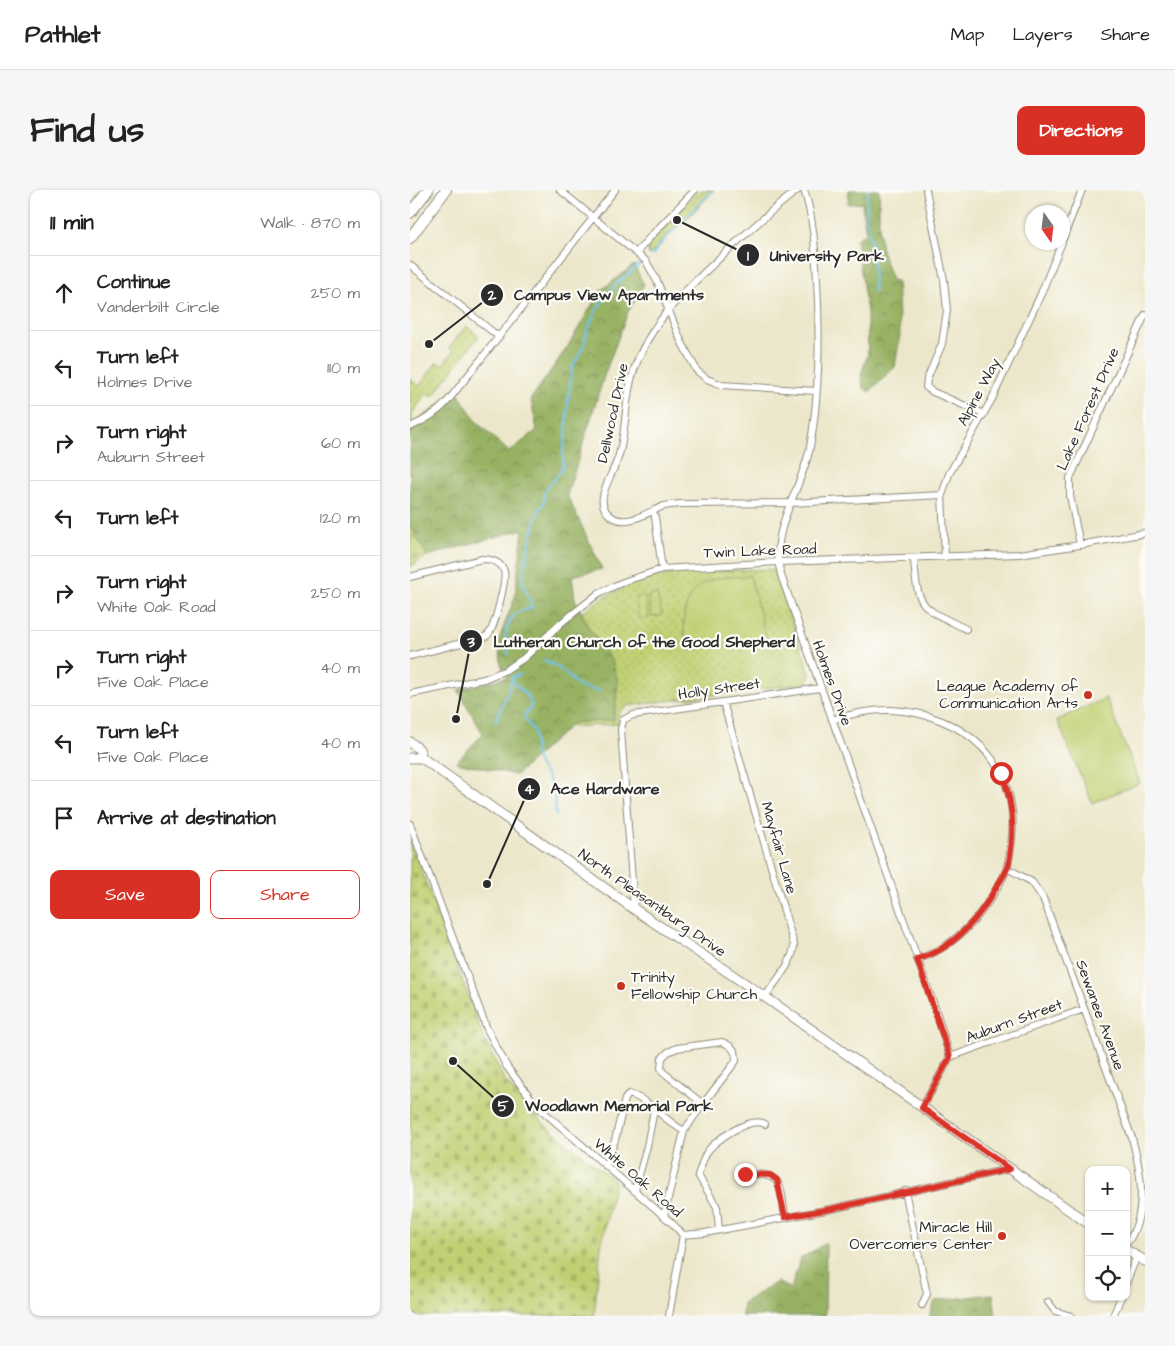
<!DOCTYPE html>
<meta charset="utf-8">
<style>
body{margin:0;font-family:"Architects Daughter",sans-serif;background:#f6f6f6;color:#222}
.controls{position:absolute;right:15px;bottom:15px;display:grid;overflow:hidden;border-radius:10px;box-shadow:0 1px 4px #0004}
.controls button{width:45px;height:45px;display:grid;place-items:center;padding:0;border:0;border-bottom:1px solid #e0e0e0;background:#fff;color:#222;font:25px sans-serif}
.compass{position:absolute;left:615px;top:15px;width:45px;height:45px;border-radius:50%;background:#fff;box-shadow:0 1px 4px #0004;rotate:166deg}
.stop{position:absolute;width:15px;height:15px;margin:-11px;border:4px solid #d93025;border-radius:50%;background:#fff}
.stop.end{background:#d93025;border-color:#fff;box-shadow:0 1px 5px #0008}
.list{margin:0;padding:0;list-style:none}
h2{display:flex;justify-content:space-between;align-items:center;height:65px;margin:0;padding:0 20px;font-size:21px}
h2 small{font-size:16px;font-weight:400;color:#767676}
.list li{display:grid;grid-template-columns:32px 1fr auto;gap:15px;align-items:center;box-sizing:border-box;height:75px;padding:0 20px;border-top:1px solid #e0e0e0}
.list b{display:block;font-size:19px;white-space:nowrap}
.list p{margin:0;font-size:16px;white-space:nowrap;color:#767676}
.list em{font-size:16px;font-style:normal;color:#767676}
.actions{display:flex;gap:10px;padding:15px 20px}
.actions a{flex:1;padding:11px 0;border:1px solid #d93025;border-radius:10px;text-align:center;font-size:18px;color:#d93025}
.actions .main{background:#d93025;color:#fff}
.icon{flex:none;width:28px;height:28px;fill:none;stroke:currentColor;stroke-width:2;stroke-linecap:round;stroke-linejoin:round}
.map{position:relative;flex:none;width:735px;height:1126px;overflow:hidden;border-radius:10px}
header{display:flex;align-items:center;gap:30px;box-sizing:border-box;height:70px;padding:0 25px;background:#fff;border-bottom:1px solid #e0e0e0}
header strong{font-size:24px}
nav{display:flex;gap:28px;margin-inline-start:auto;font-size:18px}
.intro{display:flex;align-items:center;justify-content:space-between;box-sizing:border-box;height:120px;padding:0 30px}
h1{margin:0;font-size:35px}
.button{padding:12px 22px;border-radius:10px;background:#d93025;color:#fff;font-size:18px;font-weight:700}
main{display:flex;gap:30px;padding:0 30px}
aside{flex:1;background:#fff;border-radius:10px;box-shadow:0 1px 4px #0004}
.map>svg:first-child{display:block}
.green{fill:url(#green-dots);stroke:#767e4e}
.forest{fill:url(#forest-crowns);stroke:#626e48}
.cemetery{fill:url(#cemetery-stones);stroke:#767e4e}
.pitch{fill:#c0d072;stroke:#767e4e}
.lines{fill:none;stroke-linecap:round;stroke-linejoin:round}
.stream{stroke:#6ec3ea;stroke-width:2}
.street-casing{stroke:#8c897b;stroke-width:8}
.secondary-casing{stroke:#8c897b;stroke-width:11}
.primary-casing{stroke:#8c897b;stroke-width:12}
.street{stroke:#fff;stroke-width:6}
.secondary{stroke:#fff;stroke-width:9}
.primary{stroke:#fff;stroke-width:10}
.route{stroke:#d93025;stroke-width:6}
.poi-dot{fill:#c8321e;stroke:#fdfcf7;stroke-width:2}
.labels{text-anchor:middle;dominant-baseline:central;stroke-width:4.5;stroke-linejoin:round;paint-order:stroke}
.street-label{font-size:15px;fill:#2b2b2b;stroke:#fdfcf7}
.poi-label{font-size:15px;fill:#2b2b2b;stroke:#fdfcf7;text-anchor:end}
.leader{fill:none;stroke:#2b2b2b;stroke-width:2}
.callout-dot{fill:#2b2b2b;stroke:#fdfcf7;stroke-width:2}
.mark-label{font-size:15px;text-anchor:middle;font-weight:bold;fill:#fff}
.callout-label{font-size:16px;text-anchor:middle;font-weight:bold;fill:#2b2b2b;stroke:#fdfcf7;stroke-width:4.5;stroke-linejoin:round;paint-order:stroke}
</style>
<header>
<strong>Pathlet</strong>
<nav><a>Map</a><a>Layers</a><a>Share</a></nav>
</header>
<div class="intro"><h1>Find us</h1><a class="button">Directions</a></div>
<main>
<aside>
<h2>11 min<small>Walk · 870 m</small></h2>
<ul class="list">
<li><svg class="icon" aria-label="ahead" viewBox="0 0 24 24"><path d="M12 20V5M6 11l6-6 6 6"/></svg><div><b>Continue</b><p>Vanderbilt Circle</p></div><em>250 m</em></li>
<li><svg class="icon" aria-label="left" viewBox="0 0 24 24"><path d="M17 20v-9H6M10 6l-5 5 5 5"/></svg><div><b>Turn left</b><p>Holmes Drive</p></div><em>110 m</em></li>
<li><svg class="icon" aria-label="right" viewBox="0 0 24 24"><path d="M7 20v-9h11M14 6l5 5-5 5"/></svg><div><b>Turn right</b><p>Auburn Street</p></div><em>60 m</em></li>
<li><svg class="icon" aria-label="left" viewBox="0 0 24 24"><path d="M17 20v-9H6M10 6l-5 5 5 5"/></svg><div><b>Turn left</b></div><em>120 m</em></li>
<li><svg class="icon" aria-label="right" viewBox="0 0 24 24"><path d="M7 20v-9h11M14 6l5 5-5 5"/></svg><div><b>Turn right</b><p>White Oak Road</p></div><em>250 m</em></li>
<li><svg class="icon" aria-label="right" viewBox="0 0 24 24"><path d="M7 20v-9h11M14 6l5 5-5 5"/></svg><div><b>Turn right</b><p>Five Oak Place</p></div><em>40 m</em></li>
<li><svg class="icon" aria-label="left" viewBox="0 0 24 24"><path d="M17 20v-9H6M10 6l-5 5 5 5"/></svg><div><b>Turn left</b><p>Five Oak Place</p></div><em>40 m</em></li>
<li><svg class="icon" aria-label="arrive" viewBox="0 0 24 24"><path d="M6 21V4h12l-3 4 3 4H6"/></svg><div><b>Arrive at destination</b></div></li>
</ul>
<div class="actions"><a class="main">Save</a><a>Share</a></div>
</aside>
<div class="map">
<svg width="735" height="1126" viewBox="0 0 735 1126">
<defs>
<pattern id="green-dots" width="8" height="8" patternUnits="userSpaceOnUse" patternTransform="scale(1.25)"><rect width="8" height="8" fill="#c0d072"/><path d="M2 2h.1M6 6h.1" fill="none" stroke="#a5b363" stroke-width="1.8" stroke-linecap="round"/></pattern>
<pattern id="forest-crowns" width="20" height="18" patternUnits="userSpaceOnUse" patternTransform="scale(1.25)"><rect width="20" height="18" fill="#98b264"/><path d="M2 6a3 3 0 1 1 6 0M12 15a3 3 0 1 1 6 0" fill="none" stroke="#7c9153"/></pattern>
<pattern id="cemetery-stones" width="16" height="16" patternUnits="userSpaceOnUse" patternTransform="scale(1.25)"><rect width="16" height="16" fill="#c0d072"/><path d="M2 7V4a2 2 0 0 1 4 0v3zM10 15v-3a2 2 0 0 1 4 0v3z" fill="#a5b363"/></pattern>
</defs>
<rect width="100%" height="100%" fill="#fdfcf7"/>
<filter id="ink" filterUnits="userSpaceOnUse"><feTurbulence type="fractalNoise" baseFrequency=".02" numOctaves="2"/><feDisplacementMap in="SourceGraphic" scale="10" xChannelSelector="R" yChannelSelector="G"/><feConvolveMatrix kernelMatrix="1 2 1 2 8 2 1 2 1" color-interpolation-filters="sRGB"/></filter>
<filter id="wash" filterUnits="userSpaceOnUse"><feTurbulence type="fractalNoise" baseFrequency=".0096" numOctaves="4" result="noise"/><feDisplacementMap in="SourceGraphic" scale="20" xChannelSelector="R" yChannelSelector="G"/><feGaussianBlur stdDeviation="1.12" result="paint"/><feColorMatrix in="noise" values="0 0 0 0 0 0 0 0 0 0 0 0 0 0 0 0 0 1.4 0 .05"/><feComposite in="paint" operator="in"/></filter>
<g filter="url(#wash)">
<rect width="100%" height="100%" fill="#ece7cb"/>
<path class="green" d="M289,0h15l-24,26 -28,23 -4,8 -9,8 -1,-8 2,-5z
M56,136l13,10 -46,60 -6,-2 -15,19v8l-2,1v-43l9,7 18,-24 5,3 11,-13 -4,-4z
M360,379l5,3 35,102 -2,7 -8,3 -173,22 -8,6 -1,12h-3l-42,3 -32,-7 27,-95 16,-14 18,-13 30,-14 34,-9 23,-3z"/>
<path class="forest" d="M439,0h30c1,8 0,16 0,24 -1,23 4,45 13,66l5,1 3,54 -5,32 -26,25 -6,-5 -2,-13 7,-20 -1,-42 -11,-73 10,-6 -4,-30 -14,1z
M224,75l10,20 -16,27 -23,61 -38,122 35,74 -30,7 3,23 13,27 24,35 6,21 -4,38 -41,3 -57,52 -60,-13 27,-28 -25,-44 49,-13 -6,-13 -2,-25 16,-42 8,-68 -96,27 -17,-31v-99l47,-34 20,30 32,30 28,-22 -6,-31 37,-53 32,-55z
M416,1053l-1,73h-83l1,-13 34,-21 14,7 9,-30z
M583,1104l3,22h-67l6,-15z"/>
<path class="cemetery" d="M0,335l17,31 -17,11z
M0,650l75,201 20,40 40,44 70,56 -14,65 -7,70h-184z"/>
<path class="pitch" d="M340,386l17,66 -78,8c-11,-26 -6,-62 25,-71 11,-3 24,-2 36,-3z
M247,404l5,21 -10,2 -4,-21z
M234,406l5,22 -10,1 -4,-21z
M696,508l34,85 -48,20 -35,-83z"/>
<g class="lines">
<path class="stream" d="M458,0l-2,29 7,34 1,39
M242,65l13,-16 48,-49
M99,465c-5,-14 -5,-37 11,-44 5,-2 8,-1 12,-4l-9,-25v-6l6,-31 8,-30 7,-13v-10l16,-20 3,-7v-17l3,-11 2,-37 4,-32 12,-23 3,-14 10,-22 18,-24 26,-22
M134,470l15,8 21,19 20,4
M102,488l8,-4
M102,490c6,9 18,14 20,26l-7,8v5l9,12 1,23 4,11 8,11 7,15 2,25
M85,532c5,-14 16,-32 17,-46"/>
</g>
</g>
<g filter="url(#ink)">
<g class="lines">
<g class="street-casing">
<path id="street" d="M150,0l86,71 11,20 24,60 16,30 10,8 15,6 94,6
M388,0c-26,19 -48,40 -72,62 -38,36 -77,69 -93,121 -9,28 -6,58 -15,85 -6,20 -29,46 -4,60 15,8 36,-7 50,-12 5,-1 10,-1 15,-2l112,-1 151,-8
M394,0c10,30 11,59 13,90 3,56 3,112 -7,167 -7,37 -32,70 -32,109 0,8 2,15 4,22l154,433 14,46
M516,0l18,90 3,30 -5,34 -15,35 -1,8 7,5 51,22
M652,51l20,-51
M227,62l13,-15 45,-47
M0,75l89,72
M0,237c14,-6 27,-14 37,-25l168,-212
M244,320l8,59
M670,355l-10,-49v-18l75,-163
M535,367l-3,-62 7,-21 43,-75 48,-103 22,-54
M504,368c3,52 8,49 52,71
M0,387l72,-18c9,0 19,3 22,12 3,8 -9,53 -14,61 -1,3 -3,3 -5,5l-75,19
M0,504l74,-15 22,-9 18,-12 37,-35 38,-30 24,-11 39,-13 116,-7 241,-8 61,-9 65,-12
M313,512l71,243c-1,19 -19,36 -29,52
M422,530c20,-6 39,-11 60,-10 72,4 127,52 120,127 -1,9 -2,20 -5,30 -4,15 -25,45 -36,57 -14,15 -34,30 -54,35
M0,634l77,205 20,38 30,39 136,118 10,11 22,-2 126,-24 178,-40
M597,678l25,14 11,16 89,240c8,30 13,56 5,85 -3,8 -5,15 -11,21
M224,719l-13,-179 2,-10 10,-5 187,-27
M312,852c9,3 15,9 14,19l-33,43 -40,-32 -2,-4 1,-10 6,-6 9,-4z
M512,918l28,-51 134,-48
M196,975l9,-25 10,-41 4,-5c21,6 36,27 55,37
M330,984c41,-1 40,4 45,43
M225,1000l12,-44 7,-36
M495,1001l22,103 -5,11
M254,1026l20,-85 19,-27
M309,1040l-2,-23 -19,-32c3,-8 5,-16 9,-23 8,-12 43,-36 58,-28
M716,1093l11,-27
M638,1112l7,9 16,5
M259,1126l14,-81
M703,1126l8,-19"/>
</g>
<g class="secondary-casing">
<path id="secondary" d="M0,552l9,7 3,9
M0,568h12l17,12 195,139 131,88 324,227
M716,1060l19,11"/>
</g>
<g class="primary-casing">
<path id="primary" d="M0,23l18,-23
M0,48l36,-48"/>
</g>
<use href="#street" class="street"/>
<use href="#secondary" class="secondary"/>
<use href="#primary" class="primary"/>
</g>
</g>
<g class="lines" filter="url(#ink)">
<path class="route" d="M335,984l25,1 7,5 8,37 46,-8 179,-40 -88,-61 28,-51 -33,-98c36,-9 63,-42 80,-73 4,-6 9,-13 11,-20 7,-32 6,-64 -7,-93"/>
</g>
<g class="poi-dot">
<circle cx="678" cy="505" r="5"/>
<circle cx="211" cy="796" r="5"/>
<circle cx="592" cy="1046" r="5"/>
</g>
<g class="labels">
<g class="street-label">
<text transform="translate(569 202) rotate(-62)">Alpine Way</text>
<text transform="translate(678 219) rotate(-66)">Lake Forest Drive</text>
<text transform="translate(203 223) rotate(-78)">Dellwood Drive</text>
<text transform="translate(350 361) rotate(-2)">Twin Lake Road</text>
<text transform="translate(422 493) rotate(70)">Holmes Drive</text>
<text transform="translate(309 499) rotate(-8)">Holly Street</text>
<text transform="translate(369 658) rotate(74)">Mayfair Lane</text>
<text transform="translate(242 713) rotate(35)">North Pleasantburg Drive</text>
<text transform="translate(690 825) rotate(70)">Sewanee Avenue</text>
<text transform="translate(604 831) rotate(-20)">Auburn Street</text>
<text transform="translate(228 988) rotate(41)">White Oak Road</text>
</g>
<g class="poi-label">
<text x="668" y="496">League Academy of<tspan x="668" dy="17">Communication Arts</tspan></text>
<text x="221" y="787" text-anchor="start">Trinity<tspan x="221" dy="17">Fellowship Church</tspan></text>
<text x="582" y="1037">Miracle Hill<tspan x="582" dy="17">Overcomers Center</tspan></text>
</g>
</g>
<path class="leader" d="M267 30L338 65M19 154L82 105M46 529L61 451M77 694L119 599M43 871L93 916"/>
<g class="callout-dot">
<circle cx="267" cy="30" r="5"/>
<circle cx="19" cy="154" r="5"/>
<circle cx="46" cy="529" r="5"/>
<circle cx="77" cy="694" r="5"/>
<circle cx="43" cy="871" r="5"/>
<circle cx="338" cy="65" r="12"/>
<circle cx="82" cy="105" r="12"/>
<circle cx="61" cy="451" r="12"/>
<circle cx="119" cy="599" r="12"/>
<circle cx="93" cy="916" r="12"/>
</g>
<g class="mark-label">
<text x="338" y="71">1</text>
<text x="82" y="110">2</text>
<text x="61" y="457">3</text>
<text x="119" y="604">4</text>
<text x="93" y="921">5</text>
</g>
<g class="callout-label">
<text x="417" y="71">University Park</text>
<text x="199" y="110">Campus View Apartments</text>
<text x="234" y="457">Lutheran Church of the Good Shepherd</text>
<text x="195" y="604">Ace Hardware</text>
<text x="209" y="921">Woodlawn Memorial Park</text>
</g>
</svg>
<div class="controls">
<button>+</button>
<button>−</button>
<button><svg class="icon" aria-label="locate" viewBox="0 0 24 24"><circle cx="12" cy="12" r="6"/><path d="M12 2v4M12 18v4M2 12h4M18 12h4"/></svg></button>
</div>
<svg class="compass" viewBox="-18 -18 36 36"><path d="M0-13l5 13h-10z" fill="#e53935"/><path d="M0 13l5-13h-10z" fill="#767676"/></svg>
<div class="stop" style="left:591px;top:583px"></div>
<div class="stop end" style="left:335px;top:984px"></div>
</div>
</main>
